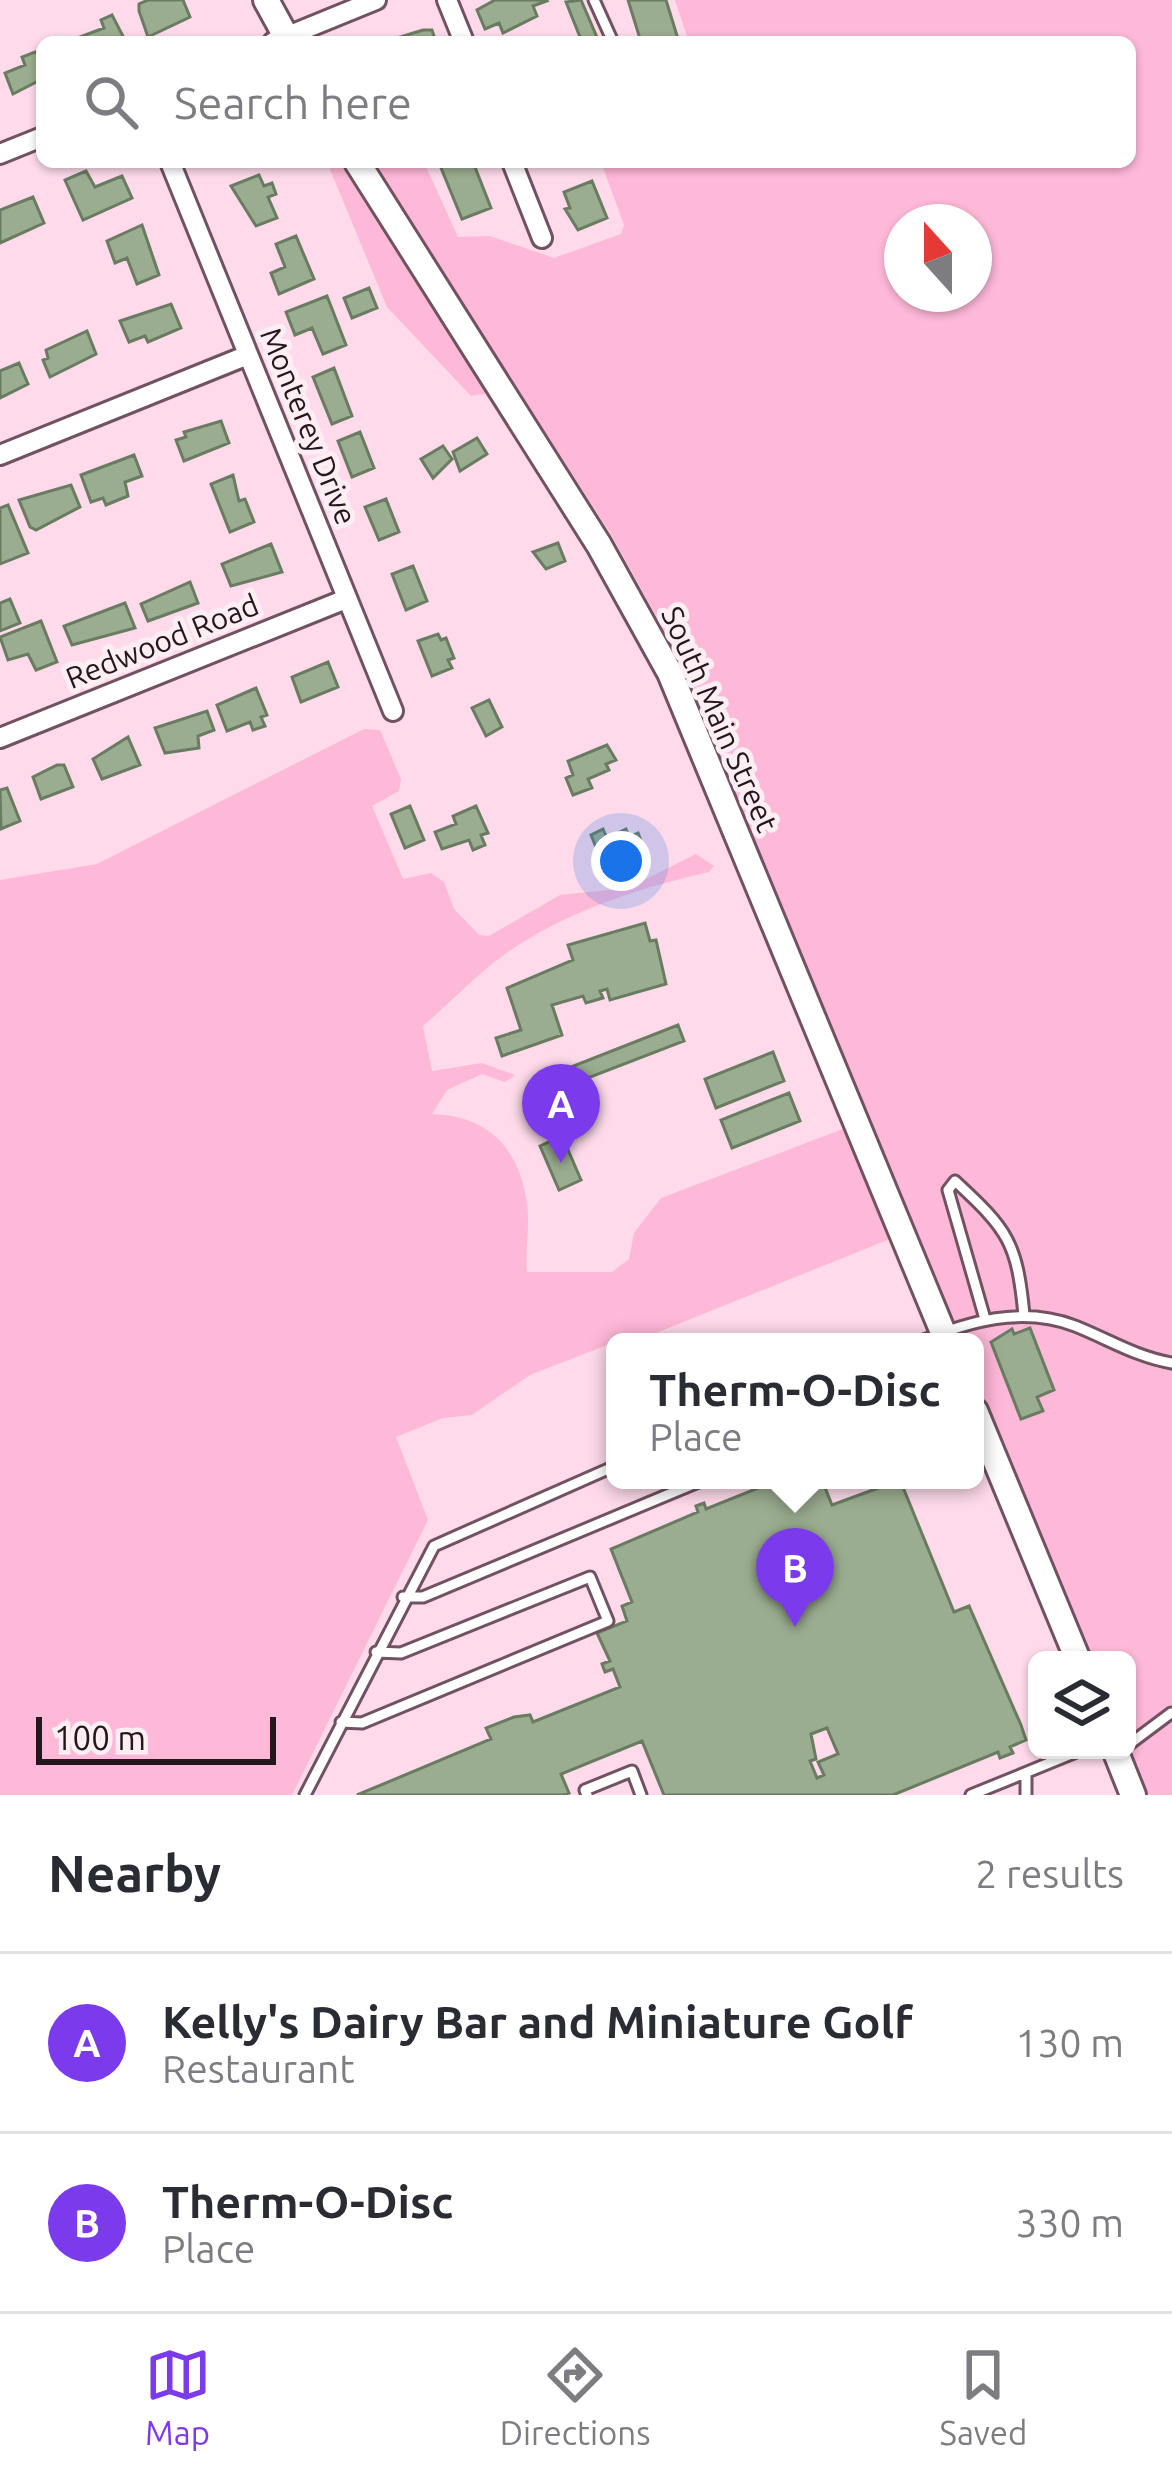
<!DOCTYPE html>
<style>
body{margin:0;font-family:Ubuntu,sans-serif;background:#f2f2f3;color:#2b2b33}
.controls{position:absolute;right:36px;bottom:36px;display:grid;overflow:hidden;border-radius:18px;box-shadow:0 3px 9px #0004}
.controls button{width:108px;height:108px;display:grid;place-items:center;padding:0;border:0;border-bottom:3px solid #e1e1e2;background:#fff;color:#2b2b33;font:60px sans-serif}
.compass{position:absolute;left:884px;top:204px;width:108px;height:108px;border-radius:50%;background:#fff;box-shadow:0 3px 9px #0004;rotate:339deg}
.scale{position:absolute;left:36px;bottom:30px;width:240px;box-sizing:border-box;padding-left:12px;border:6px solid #23161c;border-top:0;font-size:33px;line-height:42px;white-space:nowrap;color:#23161c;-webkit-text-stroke:9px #fdeef4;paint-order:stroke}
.you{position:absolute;left:621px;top:861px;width:42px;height:42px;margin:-30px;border:9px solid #fff;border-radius:50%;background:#1a73e8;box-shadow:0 0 0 18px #1a73e833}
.badge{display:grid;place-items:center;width:78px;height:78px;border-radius:50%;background:#7c3aed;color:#fff;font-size:39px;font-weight:700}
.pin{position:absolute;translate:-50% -99px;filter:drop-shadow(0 3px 6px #0008)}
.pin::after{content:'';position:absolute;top:63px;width:42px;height:36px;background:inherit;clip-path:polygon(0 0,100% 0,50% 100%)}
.popup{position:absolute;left:606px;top:1333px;width:378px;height:156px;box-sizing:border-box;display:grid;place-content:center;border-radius:18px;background:#fff;filter:drop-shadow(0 3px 9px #0005);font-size:39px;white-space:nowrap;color:#7c7c81}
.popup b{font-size:45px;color:#2b2b33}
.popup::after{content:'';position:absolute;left:50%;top:100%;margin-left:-24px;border:24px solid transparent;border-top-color:#fff}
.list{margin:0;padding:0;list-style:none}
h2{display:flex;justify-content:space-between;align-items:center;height:156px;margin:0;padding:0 48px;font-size:51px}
h2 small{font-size:39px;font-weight:400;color:#7c7c81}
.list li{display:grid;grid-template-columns:78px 1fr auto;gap:36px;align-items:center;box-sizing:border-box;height:180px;padding:0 48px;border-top:3px solid #e1e1e2}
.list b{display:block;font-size:45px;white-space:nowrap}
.list p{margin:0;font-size:39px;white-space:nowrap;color:#7c7c81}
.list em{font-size:39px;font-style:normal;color:#7c7c81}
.icon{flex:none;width:66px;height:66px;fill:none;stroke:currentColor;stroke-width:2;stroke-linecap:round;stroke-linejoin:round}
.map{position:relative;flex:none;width:1172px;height:1795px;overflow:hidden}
.search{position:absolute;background:#fff;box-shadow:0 3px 9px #0004;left:36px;right:36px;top:36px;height:132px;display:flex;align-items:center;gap:30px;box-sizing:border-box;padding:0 42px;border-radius:18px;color:#7c7c81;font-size:45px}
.sheet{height:516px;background:#fff}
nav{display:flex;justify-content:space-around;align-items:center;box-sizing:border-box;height:168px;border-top:3px solid #e1e1e2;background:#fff;font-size:33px;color:#7c7c81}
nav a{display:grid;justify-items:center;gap:6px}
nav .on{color:#7c3aed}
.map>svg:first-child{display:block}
.green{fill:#feb8d8;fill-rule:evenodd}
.building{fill:#9bad90;stroke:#697b60;stroke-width:3;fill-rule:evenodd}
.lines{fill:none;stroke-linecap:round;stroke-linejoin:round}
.service-casing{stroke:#715260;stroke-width:15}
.minor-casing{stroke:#715260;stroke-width:24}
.tertiary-casing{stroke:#715260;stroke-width:30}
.service{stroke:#fff;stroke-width:9}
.minor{stroke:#fff;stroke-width:18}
.tertiary{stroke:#fff;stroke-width:24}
.labels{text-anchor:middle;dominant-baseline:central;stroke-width:10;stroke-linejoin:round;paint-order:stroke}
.street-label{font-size:30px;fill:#23161c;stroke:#fdeef4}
</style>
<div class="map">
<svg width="1172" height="1795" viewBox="0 0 1172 1795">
<rect width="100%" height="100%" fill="#fedaea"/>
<path class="green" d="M675,0h497v1795h-31l-14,-45v-90h-40l-112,-278v-40h-16l-272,-670 -75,-136 -241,-374h53l34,75 32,-1 64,22 67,-24 3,-9 -23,-63h529v-120h-441zM902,222h72v72h-72z
M327,162h20l148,230 -24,4 -84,-89z
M364,729l16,1 21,49 -2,12 -27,15 31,73 28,-6 13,9 10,27 25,26 10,1 71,-41 68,-7 68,-34 18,12 -5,6c-71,16 -150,42 -208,85 -28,21 -52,47 -78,69l9,45 50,-8 33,12 -10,7 -23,-8 -35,16 -15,24c55,2 87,32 95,90 3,22 -2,46 0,68h85l17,-13 5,-26 27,-35 187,-71 47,110 -239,96 -41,9 -85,33 -58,40 -29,3 -47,19 32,83 -136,275h-292v-915l97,-16z"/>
<path class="building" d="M148,0h35l7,17 -42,20 -9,-26v-7z
M495,0h51l1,1 -14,5 4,10 -34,17 -4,-10 -14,6 -8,-19z
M581,0l18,42h-17l-16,-40z
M628,0h38l12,39 -37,3z
M112,15l14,27h-47l-2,-4 27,-10 -3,-8z
M423,30h9l4,12h-52z
M35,52l7,7v20l-29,15 -8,-21 20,-8 -3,-8z
M473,162l18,46 -29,11 -23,-56z
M86,171l9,16 27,-11 10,22 -49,22 -18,-40z
M259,175l5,11 8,-3 4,11 -8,3 9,21 -21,8 -25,-40z
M592,181l15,37 -29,12 -13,-21 5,-1 -6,-16z
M33,197l11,26 -44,20v-33z
M142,225l17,50 -22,9 -10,-26 -12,5 -8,-22z
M296,236l18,43 -35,15 -8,-21 14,-6 -9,-23z
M369,288l8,20 -25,10 -8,-20z
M327,296l19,49 -23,9 -11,-26 -17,7 -9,-23z
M171,304l10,24 -33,14 -3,-6 -16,6 -9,-21z
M87,331l9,23 -46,23 -7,-17 5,-2 -2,-8z
M19,363l9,21 -28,14v-27z
M334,368l18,48 -20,8 -19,-47z
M221,421l8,22 -45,18 -8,-21 10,-3 -2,-5z
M360,432l14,36 -22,9 -14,-36z
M477,438l10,16 -27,17 -7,-19z
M443,446l9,13 -19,19 -12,-19z
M134,455l8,21 -17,6 3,14 -22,9 -3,-7 -12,4 -10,-27z
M233,475l6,26 6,-2 9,23 -24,10 -19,-48z
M71,485l9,22 -44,23 -6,-3 -11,-27z
M386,499l13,33 -20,8 -14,-33z
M8,505l20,48 -28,11v-56z
M558,543l7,18 -19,8 -13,-17z
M271,544l11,28 -51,14 -9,-22z
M413,566l14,35 -21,9 -14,-36z
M190,582l8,21 -50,18 -7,-17z
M10,599l10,24 -20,8v-28z
M125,603l10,25 -63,17 -8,-19z
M41,621l16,41 -21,8 -8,-16 -20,6 -8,-23z
M438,634l3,6 5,-2 8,20 -6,2 4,8 -20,8 -14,-35z
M328,662l10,25 -37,15 -9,-25z
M256,688l11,27 -6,2 4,9 -12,4 -3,-8 -23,9 -10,-26z
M489,700l13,27 -16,9 -14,-28z
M207,711l7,19 -16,6 1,12 -34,5 -10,-25z
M128,737l12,28 -38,14 -9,-20z
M607,745l9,15 -10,4 3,6 -21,9 4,9 -19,7 -7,-17 7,-3 -5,-14z
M57,765h7l9,22 -32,12 -8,-22z
M7,788l13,33 -19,8 -1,-39z
M410,806l14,34 -19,8 -14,-34z
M476,806l12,27 -7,2 4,10 -12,5 -4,-10 -27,9 -7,-17 21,-8 -3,-8z
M603,829l4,9 19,-9 3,8 9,-4 6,15 -31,13 -6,-13 -9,4 -7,-17z
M645,923l5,18 6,-1 10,44 -56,16 -3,-11 -7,2 3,7 -17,5 -3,-7 -31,9 10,30 -60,21 -6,-18 25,-8 -14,-42 66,-28 -5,-15z
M678,1025l6,16 -143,55 -6,-15z
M773,1052l11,29 -68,27 -11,-29z
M789,1093l11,28 -68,27 -11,-28z
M562,1136l19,44 -22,10 -19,-44z
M1030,1328l24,62 -17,7 6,14 -22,8 -30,-77 21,-13 2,5z
M778,1480h44l10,25 68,-25 54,132 15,-6 52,119 5,15 -16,7 3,6 -13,5 -2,-6 -105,43h-229l-22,-54 -81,33 8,19 -6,2h-206l134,-56 -5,-11 28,-11 16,-2 3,7 87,-35 -7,-18 -8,3 -3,-8 8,-3 -13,-28 30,-12 -5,-15 10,-4 -21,-53 87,-37 -2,-6 8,-3 2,6zM827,1728l11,26 -20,8 6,13 -7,3 -7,-17 6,-2 -5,-25z"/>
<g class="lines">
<g class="service-casing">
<path id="service" d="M594,0l19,42
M985,1319l-37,-129 7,-9c53,49 62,61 69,134
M919,1342c50,-21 103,-36 156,-16 33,13 61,31 97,37
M403,1597h20l280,-117
M341,1722l21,1 246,-102 -18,-44 -189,76 -25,-1
M1127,1746l44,-33
M305,1795l129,-249 181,-80
M587,1795l-2,-5 47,-19 9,24
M971,1795l110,-45
M1026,1795v-22"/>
</g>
<g class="minor-casing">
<path id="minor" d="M447,0l17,42
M273,42l103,-42
M0,154l42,-17
M170,162l223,549
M512,162l30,76
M0,455l248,-100
M0,738l346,-139"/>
</g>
<g class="tertiary-casing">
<path id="tertiary" d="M266,0l23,42
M357,162l242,383 71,128 277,669
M975,1411l103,249
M1115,1750l18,45"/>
</g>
<use href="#service" class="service"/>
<use href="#minor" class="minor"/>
<use href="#tertiary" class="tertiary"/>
</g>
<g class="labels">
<g class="street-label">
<text transform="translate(309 426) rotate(68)">Monterey Drive</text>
<text transform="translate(162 641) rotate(-22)">Redwood Road</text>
<text transform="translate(720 719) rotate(66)">South Main Street</text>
</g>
</g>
</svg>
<div class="controls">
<button><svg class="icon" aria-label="layers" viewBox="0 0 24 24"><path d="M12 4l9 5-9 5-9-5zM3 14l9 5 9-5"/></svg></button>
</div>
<svg class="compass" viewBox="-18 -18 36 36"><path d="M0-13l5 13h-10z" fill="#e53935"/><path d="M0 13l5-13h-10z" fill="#7c7c81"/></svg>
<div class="scale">100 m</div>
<div class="you"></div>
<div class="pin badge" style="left:561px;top:1163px">A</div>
<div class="pin badge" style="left:795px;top:1627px">B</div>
<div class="popup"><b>Therm-O-Disc</b>Place</div>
<div class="search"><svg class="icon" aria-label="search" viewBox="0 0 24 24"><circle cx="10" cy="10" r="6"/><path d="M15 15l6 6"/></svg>Search here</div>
</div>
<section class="sheet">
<h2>Nearby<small>2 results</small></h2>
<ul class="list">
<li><span class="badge">A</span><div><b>Kelly's Dairy Bar and Miniature Golf</b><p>Restaurant</p></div><em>130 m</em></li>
<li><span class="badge">B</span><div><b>Therm-O-Disc</b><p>Place</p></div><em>330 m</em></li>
</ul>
</section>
<nav>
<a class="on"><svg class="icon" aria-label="map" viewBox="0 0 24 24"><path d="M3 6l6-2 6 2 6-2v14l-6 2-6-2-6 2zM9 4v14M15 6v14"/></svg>Map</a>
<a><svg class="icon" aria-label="directions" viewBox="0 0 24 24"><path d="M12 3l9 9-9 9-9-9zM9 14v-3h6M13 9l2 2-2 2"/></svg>Directions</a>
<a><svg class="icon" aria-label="saved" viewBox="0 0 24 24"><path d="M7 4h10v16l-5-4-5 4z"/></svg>Saved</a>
</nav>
